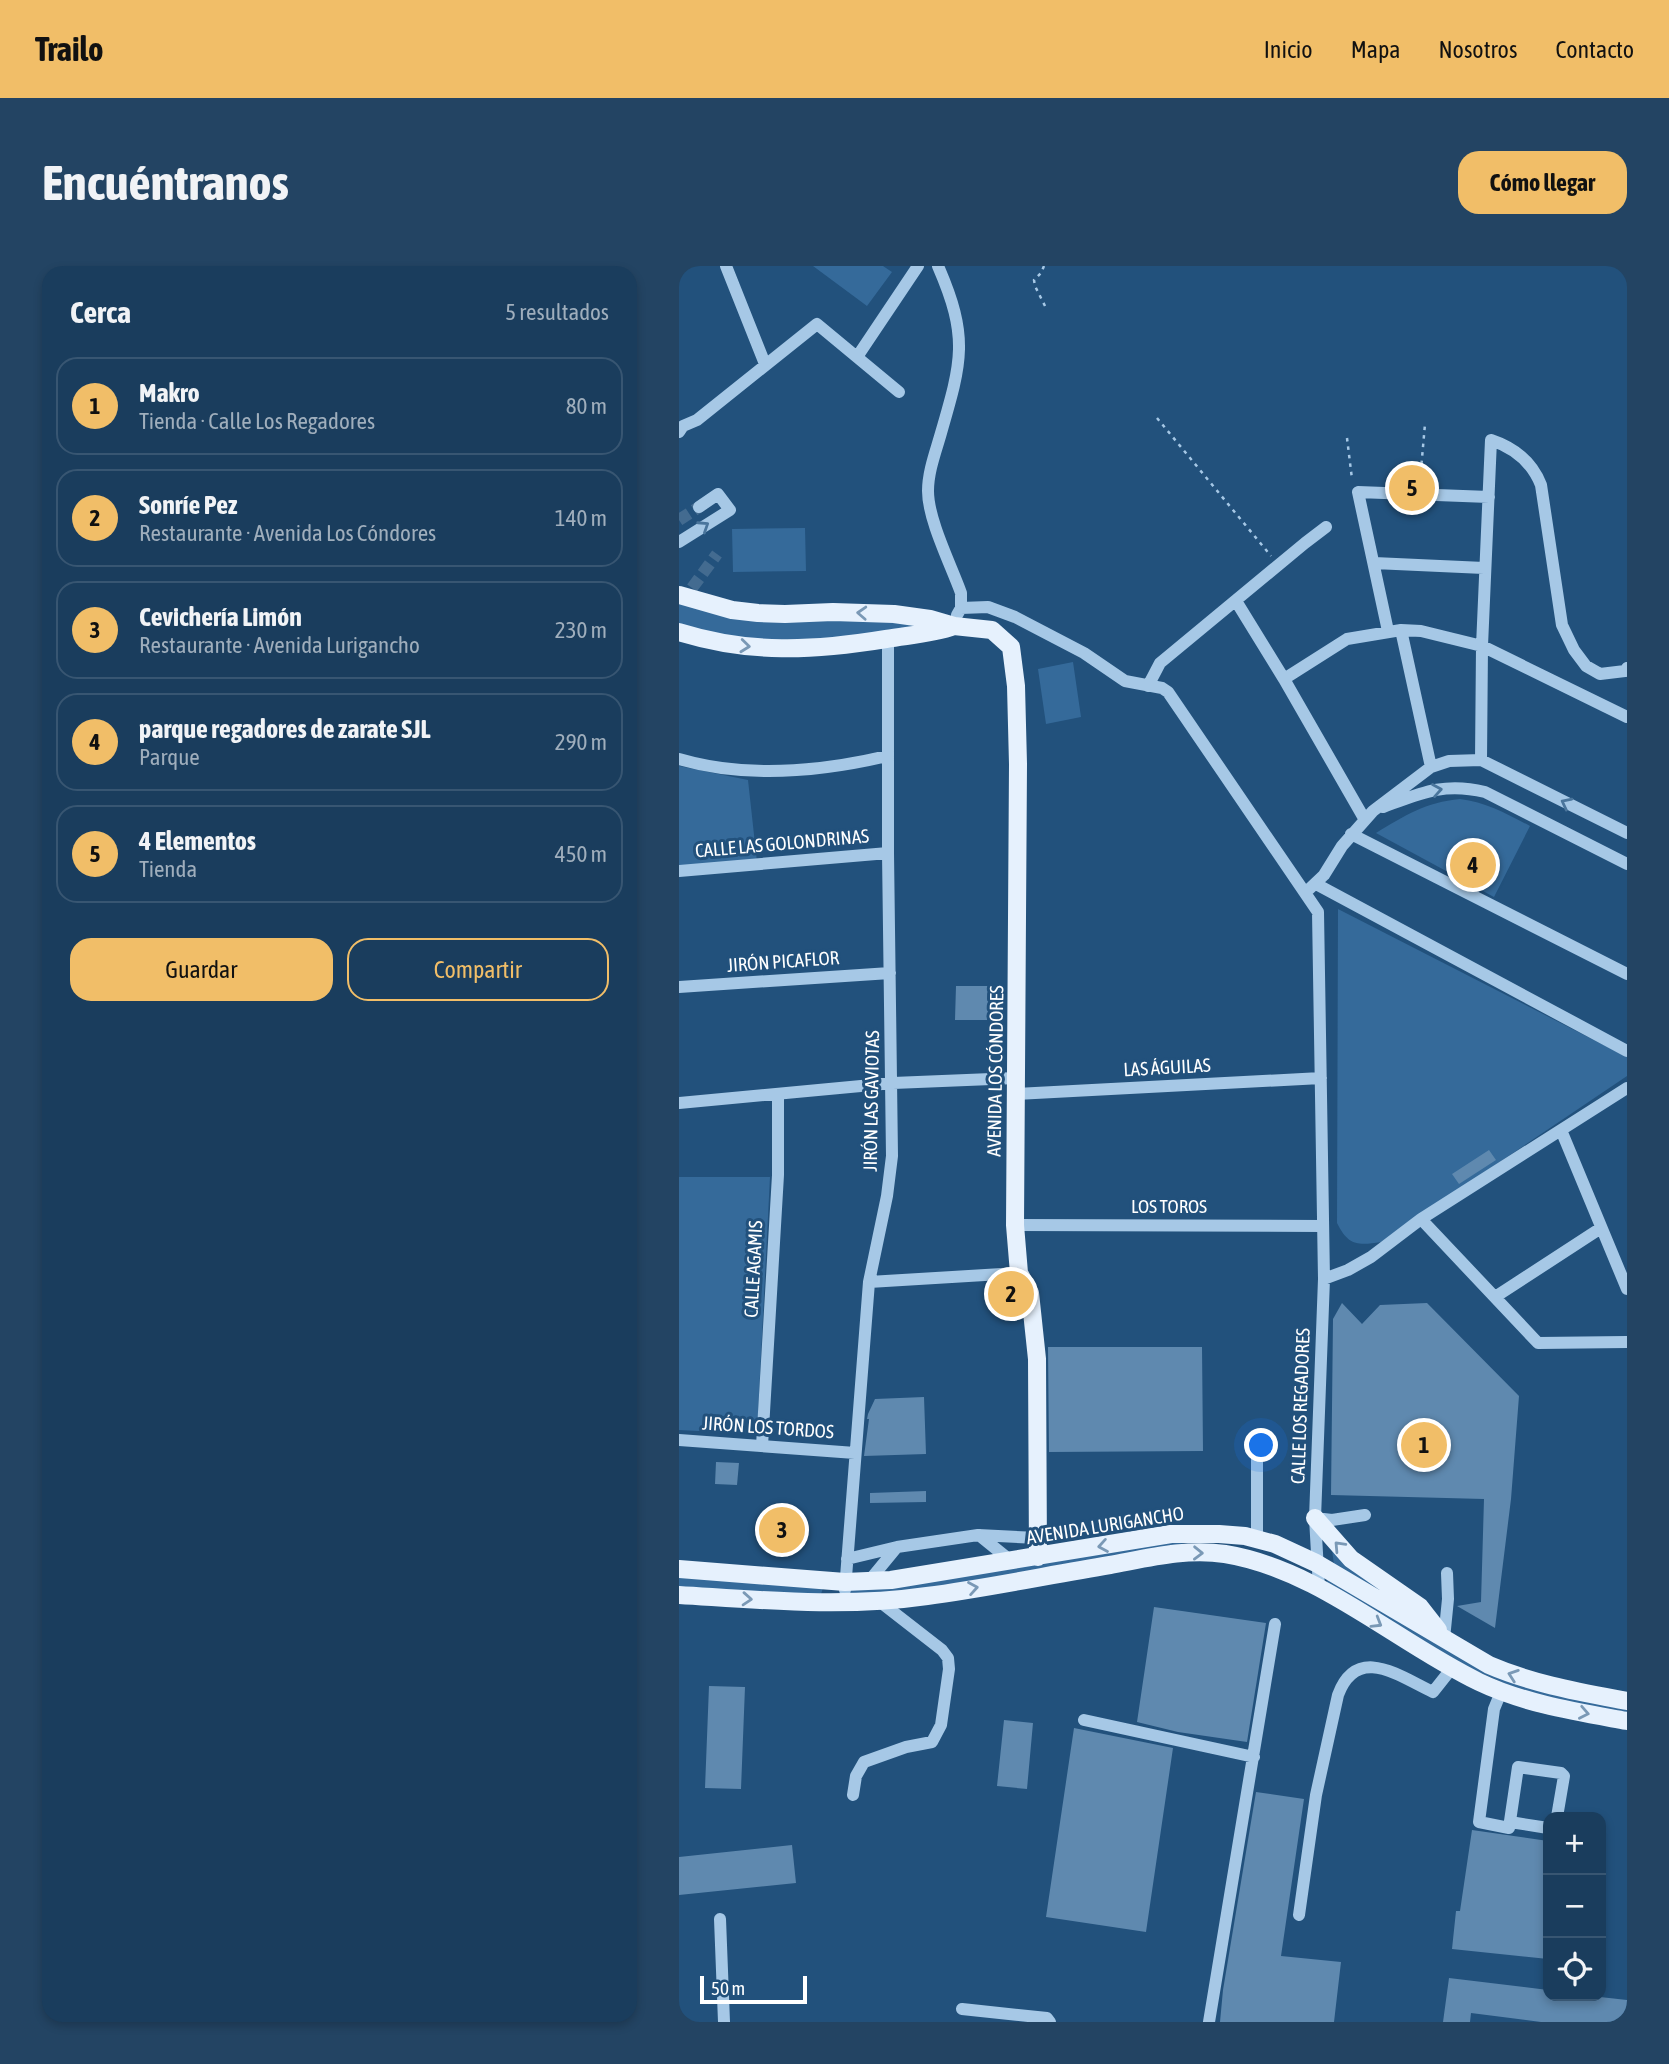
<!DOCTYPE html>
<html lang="es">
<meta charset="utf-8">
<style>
body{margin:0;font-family:"Asap Condensed",sans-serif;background:#234463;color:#f1f3f6}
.controls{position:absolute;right:21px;bottom:21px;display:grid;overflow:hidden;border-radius:14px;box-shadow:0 4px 10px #0003}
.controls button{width:63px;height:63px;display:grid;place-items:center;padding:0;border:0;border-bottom:2px solid #385672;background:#1a3d5d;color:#f1f3f6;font:35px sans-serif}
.scale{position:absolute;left:21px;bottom:18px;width:107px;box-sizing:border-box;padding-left:7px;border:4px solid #fff;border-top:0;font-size:19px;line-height:24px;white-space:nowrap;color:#fff;-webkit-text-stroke:5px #22517c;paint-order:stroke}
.you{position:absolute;left:583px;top:1180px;width:24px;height:24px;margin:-18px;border:5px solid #fff;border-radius:50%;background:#1a73e8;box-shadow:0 0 0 10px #1a73e833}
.badge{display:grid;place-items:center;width:46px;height:46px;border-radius:50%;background:#f1be68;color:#111;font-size:23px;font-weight:700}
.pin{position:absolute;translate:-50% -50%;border:4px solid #fff;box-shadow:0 2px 7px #0006}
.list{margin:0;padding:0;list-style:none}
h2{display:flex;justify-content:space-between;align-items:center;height:91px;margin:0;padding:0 28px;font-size:30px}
h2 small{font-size:23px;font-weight:400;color:#9faebc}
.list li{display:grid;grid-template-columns:46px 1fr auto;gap:21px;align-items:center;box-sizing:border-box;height:98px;margin:0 14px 14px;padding:0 14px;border:2px solid #385672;border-radius:21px}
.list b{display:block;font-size:26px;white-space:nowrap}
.list p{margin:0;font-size:23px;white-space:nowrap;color:#9faebc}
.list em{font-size:23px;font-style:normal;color:#9faebc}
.actions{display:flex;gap:14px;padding:21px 28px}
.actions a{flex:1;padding:16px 0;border:2px solid #f1be68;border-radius:21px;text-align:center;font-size:24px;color:#f1be68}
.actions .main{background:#f1be68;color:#111}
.icon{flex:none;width:38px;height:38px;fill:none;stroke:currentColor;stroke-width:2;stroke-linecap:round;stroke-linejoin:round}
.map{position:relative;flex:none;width:948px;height:1756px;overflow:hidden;border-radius:21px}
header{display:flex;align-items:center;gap:42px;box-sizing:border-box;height:98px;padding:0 35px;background:#f1be68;color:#111}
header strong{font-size:33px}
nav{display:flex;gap:38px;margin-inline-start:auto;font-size:24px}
.intro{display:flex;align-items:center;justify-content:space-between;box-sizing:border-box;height:168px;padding:0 42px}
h1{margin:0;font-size:49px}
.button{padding:18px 32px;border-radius:21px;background:#f1be68;color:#111;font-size:24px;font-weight:700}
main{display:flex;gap:42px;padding:0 42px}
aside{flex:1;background:#1a3d5d;border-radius:21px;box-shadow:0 4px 10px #0003}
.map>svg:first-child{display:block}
.green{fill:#356a9a}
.building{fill:#5f89af}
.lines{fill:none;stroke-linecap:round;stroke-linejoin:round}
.minor-tunnel{stroke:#436b90;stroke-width:12;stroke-dasharray:12 6;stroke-linecap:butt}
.path{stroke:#a6c8e6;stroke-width:2.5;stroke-dasharray:3.5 5;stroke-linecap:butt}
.minor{stroke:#a6c8e6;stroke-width:12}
.major{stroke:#e6f1fd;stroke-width:18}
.oneway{stroke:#4a759c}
.oneway2{stroke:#7a99b6}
.labels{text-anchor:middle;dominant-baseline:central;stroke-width:6;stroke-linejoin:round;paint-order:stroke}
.street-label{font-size:19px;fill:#fff;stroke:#22517c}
</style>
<header>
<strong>Trailo</strong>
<nav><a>Inicio</a><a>Mapa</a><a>Nosotros</a><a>Contacto</a></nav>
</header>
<div class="intro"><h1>Encuéntranos</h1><a class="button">Cómo llegar</a></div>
<main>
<aside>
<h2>Cerca<small>5 resultados</small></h2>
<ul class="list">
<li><span class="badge">1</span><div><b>Makro</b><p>Tienda · Calle Los Regadores</p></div><em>80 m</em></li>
<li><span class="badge">2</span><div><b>Sonríe Pez</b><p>Restaurante · Avenida Los Cóndores</p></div><em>140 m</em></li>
<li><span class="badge">3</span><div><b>Cevichería Limón</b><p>Restaurante · Avenida Lurigancho</p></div><em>230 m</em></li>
<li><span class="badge">4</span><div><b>parque regadores de zarate SJL</b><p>Parque</p></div><em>290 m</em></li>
<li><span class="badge">5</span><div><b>4 Elementos</b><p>Tienda</p></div><em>450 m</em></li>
</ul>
<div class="actions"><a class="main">Guardar</a><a>Compartir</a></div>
</aside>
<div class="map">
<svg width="948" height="1756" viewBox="0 0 948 1756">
<rect width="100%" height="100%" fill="#22517c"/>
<path class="green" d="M134,0h70l9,6 -25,34z
M126,262l1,43 -73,1 -1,-43z
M0,337l195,13 59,9 -98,16 -81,1 -75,-16z
M394,396l8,55 -35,7 -8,-55z
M0,500l69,14 9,82 -78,6z
M781,533c26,3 47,15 70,27l-36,71 -118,-64c28,-17 50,-31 84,-34z
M659,643l289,148v19l-246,166c-24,4 -33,3 -44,-19z
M0,911h91l-13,257 -78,-4z
M503,1272l2,5 -6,2 -253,45 -76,6v-9z
M653,1284l31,28 23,15 17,16 -69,-44z
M0,1307l144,15 -2,6 -5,1 -137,-8z
M649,1311l144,86 155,44v8l-88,-17 -72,-31 -141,-82z"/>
<path class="building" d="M277,720h37l-1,34h-37z
M810,884l7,10 -37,24 -7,-10z
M663,1037l20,21 18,-19 47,-2 92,93 -8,103 -16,129 -38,-22 24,-4 3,-103 -153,-4 2,-176z
M369,1081h154l1,104 -154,1z
M245,1131l2,57 -62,2 5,-37h-2l1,-5 7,-15z
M37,1196l23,1 -2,22 -22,-1z
M247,1225v11l-56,1v-10z
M96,1244l16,2 -3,37 -16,-1z
M475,1341l112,16 -19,119 -69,-10 -41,-10z
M30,1420l36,1 -4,102 -36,-1z
M325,1454l29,3 -6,66 -30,-3z
M395,1462l99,20 -27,184 -100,-15z
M577,1526l48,7 -23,157 60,6 -7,60h-114l3,-32z
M793,1564l76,11v118l-96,-10 4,-38h4z
M113,1579l4,38 -117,12v-38z
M770,1712l99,12v6h43l36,4 -1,22h-85l-70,-9 -1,9h-27z"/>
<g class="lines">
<path class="minor-tunnel" d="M0,254l20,-13
M13,322l25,-34"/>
<path class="path" d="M365,0l-3,7 -7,7 1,6 12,24
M478,152l114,138
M668,172l5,41
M741,215l5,-57"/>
<path class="minor" d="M47,0l39,98
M259,0c31,71 24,95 3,167 -5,18 -13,38 -13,58 0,29 23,74 33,102v15l-4,7
M178,91l61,-91
M0,166l4,-6 14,-6 120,-96 82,68
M0,276l51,-32 -12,-16 -19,13
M695,297l110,5
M557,335l48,78 81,141
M282,342l27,-1 27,10 69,36 41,28 37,7 6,4 150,220 6,367 -9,239 4,70
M722,364l30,137
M709,365l-30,-139 131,5
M605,413l63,-40 54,-9 20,1 61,15 145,71
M469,420l12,-23 145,-120 21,-16
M0,493c68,20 140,13 208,-3
M802,494l1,-114 9,-206c24,8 41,22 50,45l21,140 12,25 12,16 14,8 25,-3 2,-3
M704,541c38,-14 61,-25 102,-15l142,72
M672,568l276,140
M0,605l209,-18
M637,618l311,167
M626,627l19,-18 18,-29 31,-35 58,-44 18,-6 32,-1 146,73
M0,721l211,-14
M337,828l305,-16
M0,837l214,-20 123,-5
M882,864l66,159
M742,953l117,124 89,-1
M336,959l308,1
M645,1013l24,-9 23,-13 50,-38 206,-131
M190,1016l150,-9
M816,1031l106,-69
M0,1174l176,13
M83,1180l16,-271v-81
M578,1181v92
M636,1252l17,2 33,-5
M300,1269l32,26
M168,1293l50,-12 81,-12 60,3
M190,1315l28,-34
M166,1324l24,-308 18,-86 5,-40 -4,-303v-214
M765,1373l4,-40 -1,-26
M822,1426l-7,17 -15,113 30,6 9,-61 43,6 3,3 -7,41
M405,1454l170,37
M174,1529l3,-19 8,-14 42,-15 26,-5 9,-17 8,-56 -1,-11 -6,-8 -63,-49
M831,1556l38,6
M620,1649l17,-120 22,-100c19,-51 61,-19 95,-3l19,-24
M41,1653l4,103
M283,1743l85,9 3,4
M530,1756l66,-398"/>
<path class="major" d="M0,329l53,15 26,3 27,1 48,-2 61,2 36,5 24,7 38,4 19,17 5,39 2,78 -3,461 4,48 11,20 7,66 1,198
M0,366c71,22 134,19 207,7 23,-4 46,-5 68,-13
M636,1252l36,41 69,48 18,23
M0,1303l166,13 46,-2 280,-46h48l26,2 30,8 41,19 173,102c44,19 91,27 138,36
M0,1329c83,5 165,13 248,1 61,-8 122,-21 183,-31 38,-7 76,-17 115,-11 93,15 171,88 254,128 46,22 99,30 148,39"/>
</g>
<defs><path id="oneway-chevron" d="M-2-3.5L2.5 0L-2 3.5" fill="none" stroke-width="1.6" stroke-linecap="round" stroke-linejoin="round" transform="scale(1.75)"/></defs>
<g class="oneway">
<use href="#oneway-chevron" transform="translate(25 260) rotate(-33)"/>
<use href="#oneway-chevron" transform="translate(758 524) rotate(-10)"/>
<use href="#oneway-chevron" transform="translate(887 537) rotate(-153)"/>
</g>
<g class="oneway2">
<use href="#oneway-chevron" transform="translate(183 347) rotate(-177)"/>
<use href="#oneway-chevron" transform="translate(66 380) rotate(6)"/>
<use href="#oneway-chevron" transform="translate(424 1280) rotate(170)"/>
<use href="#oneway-chevron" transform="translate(660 1280) rotate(-133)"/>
<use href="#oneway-chevron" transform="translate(519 1287) rotate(1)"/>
<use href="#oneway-chevron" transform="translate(294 1322) rotate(-10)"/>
<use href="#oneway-chevron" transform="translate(68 1333) rotate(4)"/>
<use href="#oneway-chevron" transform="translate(698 1357) rotate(31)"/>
<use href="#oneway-chevron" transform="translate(834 1409) rotate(-161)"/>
<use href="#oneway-chevron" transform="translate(905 1447) rotate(11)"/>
</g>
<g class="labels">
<g class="street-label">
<text transform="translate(103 577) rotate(-5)">CALLE LAS GOLONDRINAS</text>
<text transform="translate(104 695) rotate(-4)">JIRÓN PICAFLOR</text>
<text transform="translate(488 801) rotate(-3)">LAS ÁGUILAS</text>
<text transform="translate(316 805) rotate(-89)">AVENIDA LOS CÓNDORES</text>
<text transform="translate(192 835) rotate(-89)">JIRÓN LAS GAVIOTAS</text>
<text x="490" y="940">LOS TOROS</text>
<text transform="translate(74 1003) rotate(-87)">CALLE AGAMIS</text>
<text transform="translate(621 1140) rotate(-88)">CALLE LOS REGADORES</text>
<text transform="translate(89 1161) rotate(4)">JIRÓN LOS TORDOS</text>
<text transform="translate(426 1259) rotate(-9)">AVENIDA LURIGANCHO</text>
</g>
</g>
</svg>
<div class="controls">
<button>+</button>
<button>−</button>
<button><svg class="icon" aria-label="locate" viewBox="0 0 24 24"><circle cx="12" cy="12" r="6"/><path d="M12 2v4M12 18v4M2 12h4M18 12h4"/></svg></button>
</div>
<div class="scale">50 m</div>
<div class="you"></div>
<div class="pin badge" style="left:745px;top:1179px">1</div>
<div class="pin badge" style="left:332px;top:1028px">2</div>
<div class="pin badge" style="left:103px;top:1264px">3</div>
<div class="pin badge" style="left:794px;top:599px">4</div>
<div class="pin badge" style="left:733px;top:222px">5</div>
</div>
</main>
